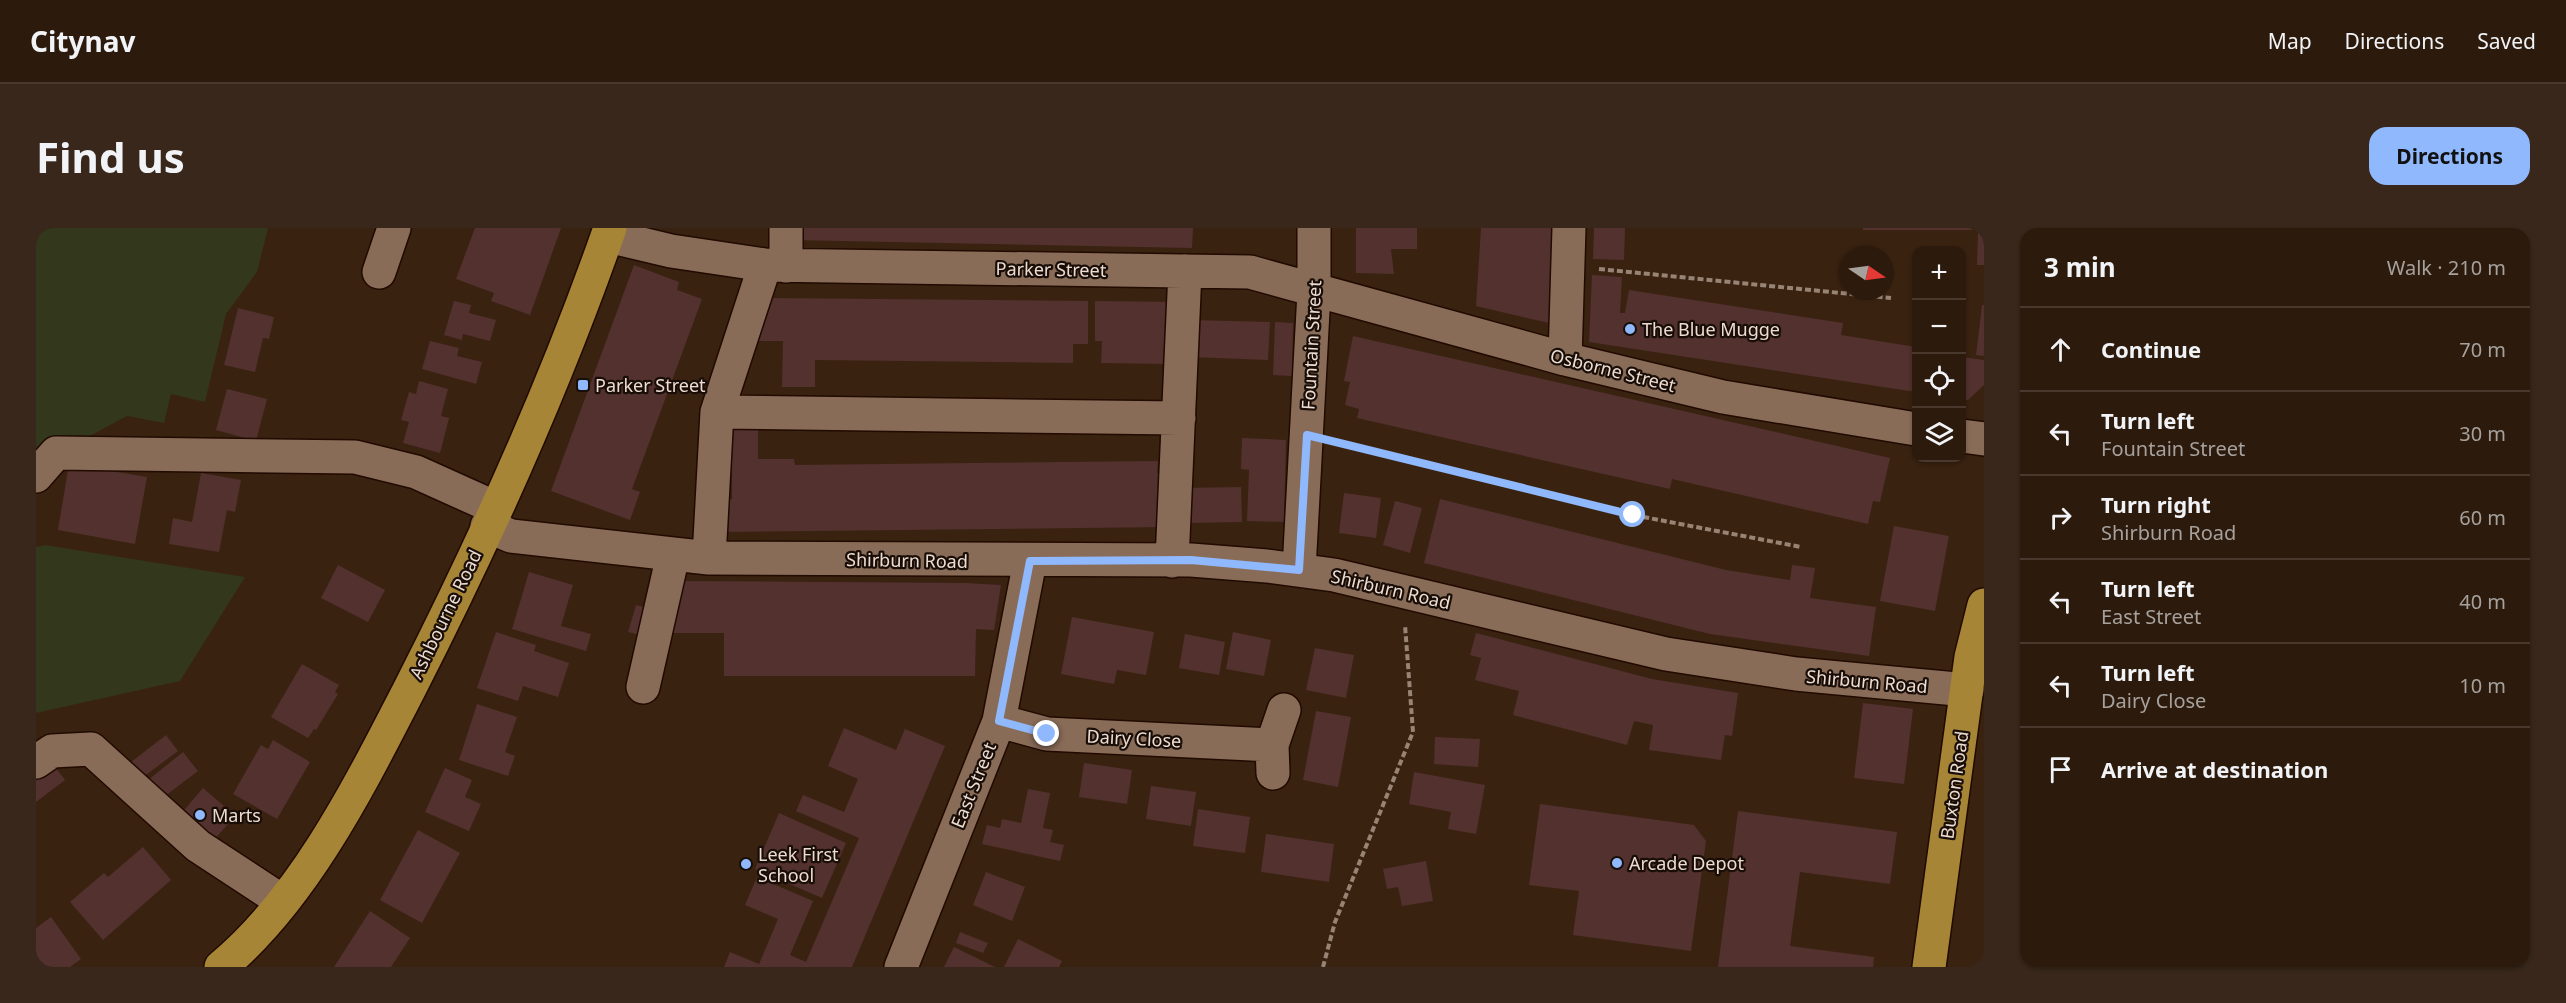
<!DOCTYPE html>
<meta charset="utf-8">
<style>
body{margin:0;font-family:"Noto Sans",sans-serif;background:#38271a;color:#f1f3f6}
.controls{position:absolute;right:18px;top:18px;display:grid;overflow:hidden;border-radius:12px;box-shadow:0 2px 4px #0004}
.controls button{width:54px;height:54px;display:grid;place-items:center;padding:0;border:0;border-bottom:2px solid #48382d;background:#2c1a0c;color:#f1f3f6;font:30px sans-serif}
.compass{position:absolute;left:1804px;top:18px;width:54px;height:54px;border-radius:50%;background:#2c1a0c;box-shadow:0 2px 4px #0004;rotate:103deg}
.stop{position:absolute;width:18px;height:18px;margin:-14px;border:4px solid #90b8fd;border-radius:50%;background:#fff}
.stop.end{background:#90b8fd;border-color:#fff;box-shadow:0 2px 6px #0008}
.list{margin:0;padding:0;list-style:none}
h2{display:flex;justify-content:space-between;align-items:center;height:78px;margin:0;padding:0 24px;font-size:26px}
h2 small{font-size:20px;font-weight:400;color:#a6a19d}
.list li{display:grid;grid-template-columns:39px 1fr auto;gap:18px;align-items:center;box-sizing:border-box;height:84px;padding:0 24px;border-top:2px solid #48382d}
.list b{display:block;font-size:22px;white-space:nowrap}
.list p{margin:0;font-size:20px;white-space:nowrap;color:#a6a19d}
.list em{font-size:20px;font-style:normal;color:#a6a19d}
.icon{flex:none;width:33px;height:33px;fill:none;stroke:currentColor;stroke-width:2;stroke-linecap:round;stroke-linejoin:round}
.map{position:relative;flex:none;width:1948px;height:739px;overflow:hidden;border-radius:18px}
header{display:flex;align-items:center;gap:36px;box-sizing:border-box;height:84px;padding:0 30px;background:#2c1a0c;border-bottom:2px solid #48382d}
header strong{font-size:28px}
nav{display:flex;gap:33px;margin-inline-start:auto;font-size:21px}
.intro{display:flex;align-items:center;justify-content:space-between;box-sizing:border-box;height:144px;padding:0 36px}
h1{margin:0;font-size:42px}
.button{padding:15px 27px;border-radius:18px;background:#90b8fd;color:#111;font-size:21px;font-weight:700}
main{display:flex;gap:36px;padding:0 36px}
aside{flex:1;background:#2c1a0c;border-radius:18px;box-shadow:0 2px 4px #0004}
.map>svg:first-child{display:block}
.green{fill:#33371b}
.building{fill:#52312f}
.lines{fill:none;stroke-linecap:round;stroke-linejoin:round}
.minor-casing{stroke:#210a00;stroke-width:36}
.highway-casing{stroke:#210a00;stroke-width:36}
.path{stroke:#988475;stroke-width:4;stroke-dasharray:6 3;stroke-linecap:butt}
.minor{stroke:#896c58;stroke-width:33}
.highway{stroke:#a78536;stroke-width:33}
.route{stroke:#90b8fd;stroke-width:8}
.poi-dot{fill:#90b8fd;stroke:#190e07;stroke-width:2}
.labels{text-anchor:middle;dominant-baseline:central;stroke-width:4.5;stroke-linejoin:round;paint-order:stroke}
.street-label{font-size:18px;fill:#eddcd1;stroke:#190e07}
.poi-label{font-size:18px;fill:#eddcd1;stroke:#190e07;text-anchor:start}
</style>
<header>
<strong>Citynav</strong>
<nav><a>Map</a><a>Directions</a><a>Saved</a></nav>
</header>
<div class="intro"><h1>Find us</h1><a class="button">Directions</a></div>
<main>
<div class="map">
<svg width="1948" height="739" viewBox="0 0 1948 739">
<rect width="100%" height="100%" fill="#3a2210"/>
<path class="green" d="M0,0h232l-11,44 -31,42 -21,88 -34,-8 -7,29 -37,-7 -62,33h-29z
M9,317l200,32 -65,104 -144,32v-166z"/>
<path class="building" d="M439,0h86l-31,87 -39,-14 3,-8 -38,-14z
M756,0h401l-1,20 -400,-8z
M1320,0h61v21h-26l3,25 -38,-1z
M1445,0h73l-5,95 -73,-17z
M1558,0h31l-1,32 -31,-1z
M1827,0h109v2h-109z
M1942,3h6v34h-7z
M598,37l45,17 -2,8 25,9 -70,190 8,3 -10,28 -79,-29z
M1556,47l30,2 -2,36h5l4,-23 214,33 -2,12 75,12v45l-327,-50z
M731,70l321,3v43h-15v19l-258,-3v27h-33l1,-46h-33z
M418,73l17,4 -2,8 27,7 -6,21 -27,-7 -1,6 -18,-5z
M1059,73l83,1 -9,62 -68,-1 1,-22h-7z
M1946,77h2v51l-8,-1z
M202,80l36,9 -5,22 -6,-1 -8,34 -31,-7z
M1156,92l78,2 -2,38 -77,-3z
M1239,94l18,1 -1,53 -19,-1z
M1317,108l537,122 -10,44 -7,-1 -5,23 -196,-45 -2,10 -313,-71 2,-9 -14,-4 5,-23 -6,-1z
M394,113l29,7 -2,8 25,6 -6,22 -54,-15z
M1926,129l22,3v25l-16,15 -6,-1z
M383,153l29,8 -7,27 8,2 -9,35 -37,-10 6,-21 -8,-2 8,-28 7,2z
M191,161l40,10 -11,42 -40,-11z
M722,191v40h36l1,6 363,-4 -1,12h8l1,54 -445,5v-32l11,-1v-79z
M1206,210l44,2 -2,82 -37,-1 2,-51 -8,-1z
M33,236l78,13 -12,67 -77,-14z
M165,245l40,7 -6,32 -8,-2 -8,42 -50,-8 4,-26 19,4z
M1205,259l1,35 -57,1 -1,-35z
M1308,265l37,5 -5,40 -37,-5z
M1404,271l286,71 64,10 2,-15 23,3 -5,30 66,9 -7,49 -159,-22 -286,-71z
M1359,273l27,7 -12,45 -27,-8z
M1858,298l55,10 -14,75 -55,-10z
M302,337l47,25 -17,32 -47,-24z
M493,344l44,13 -12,41 30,8 -5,17 -74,-22z
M639,353l290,2 36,2 -7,45 -18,-1 -1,47h-251v-43h-59z
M600,377l19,5 -7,27 -20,-5z
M1036,389l82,15 -8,43 -29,-5 -3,14 -53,-10z
M460,404l40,13 -2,6 35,12 -11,34 -35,-11 -5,15 -41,-13z
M1197,404l38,8 -7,36 -38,-7z
M1440,405l176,46 86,14 -6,43 -7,-1 -4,25 -72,-10 4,-25 -19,-4 -7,24 -114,-30 6,-24 -44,-11 6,-22 -11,-3z
M1149,406l40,8 -6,33 -40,-7z
M1279,420l39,7 -8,43 -40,-8z
M266,436l37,21 -4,7 3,2 -22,36 -2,-1 -6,9 -37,-21z
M1827,475l50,6 -9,75 -50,-6z
M441,476l40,13 -12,35 10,4 -7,20 -49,-16z
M1280,483l35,6 -13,70 -35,-7z
M808,500l52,22 9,-21 40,17 -93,221h-128l6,-15 29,12 19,-45 -33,-14 12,-28 56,24 -23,54 16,7 53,-124 -63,-27 7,-16 41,17 14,-33 -30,-13z
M130,507l12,16 -36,27 -12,-15z
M1399,509l45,2 -2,28 -44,-3z
M237,512l37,22 -33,57 -44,-25 28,-49 7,4z
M147,524l15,19 -37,28 -14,-18z
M15,534l14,18 -29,22v-29z
M1048,535l48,7 -5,34 -48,-7z
M409,540l27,12 -7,17 16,7 -12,27 -44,-19z
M1378,544l71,13 -9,49 -28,-5 3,-17 -42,-8z
M1115,558l45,6 -5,34 -45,-7z
M167,560l21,18 -7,7 12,10 -19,21 -31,-28z
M992,561l22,4 -7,35 10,2 -3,12 14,3 -4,16 -78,-17 5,-19 13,3 2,-9 19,4z
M1504,576l154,21 12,16 -15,110 -118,-16 6,-44 -50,-6z
M1162,581l52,8 -5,36 -52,-7z
M1702,583l159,21 -7,52 -90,-12 -10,74 84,11 -1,10h-155z
M743,585l67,30 -24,55 -67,-29z
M382,602l42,23 -38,70 -42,-23z
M1230,606l68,10 -5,38 -68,-10z
M107,619l28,33 -68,60 -33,-38 34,-29 4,4z
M1390,633l7,40 -31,5 -4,-19 -11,2 -4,-20z
M950,644l39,15 -13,34 -39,-16z
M334,683l40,27 -19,29h-57z
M15,689l30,42 -11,8h-34v-39z
M924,704l28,11 -5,10 -27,-10z
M982,711l44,22 -3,6h-55z
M918,719l41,20h-51z"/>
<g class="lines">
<g class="minor-casing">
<path id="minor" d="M572,8l63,15 94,14 485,7 315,87 158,38 193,32
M750,38v-38
M343,44l15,-44
M1529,131l4,-131
M681,184l462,6
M1926,208l22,3
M0,248l20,-23 299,4 61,15 80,36
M451,298l24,10 198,22 482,2 76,6 67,9 332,79 130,20 171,16
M673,330l8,-146 48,-147
M1136,333l13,-290
M1263,342l15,-278v-64
M607,459l30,-132
M963,493l48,13 225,11
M0,534l16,-11 39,-2 107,97 84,55
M1237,545l-1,-28 12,-35
M865,739l98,-246 31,-160"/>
</g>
<g class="highway-casing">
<path id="highway" d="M185,739c83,-69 139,-182 188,-277 76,-149 146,-304 201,-462
M1893,739l42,-310 13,-52"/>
</g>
<path class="path" d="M1563,41l292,29
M1301,215l296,72 168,32
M1287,739l12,-45 78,-190 -8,-107"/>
<use href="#minor" class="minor"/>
<use href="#highway" class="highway"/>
</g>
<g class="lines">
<path class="route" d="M1011,506l-48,-13 31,-160 161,-1 108,10 8,-135 326,80"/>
</g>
<g class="poi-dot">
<circle cx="1594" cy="101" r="6"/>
<rect x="541" y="151" width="12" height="12" rx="3"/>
<circle cx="164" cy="587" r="6"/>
<circle cx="1581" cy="635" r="6"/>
<circle cx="710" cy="636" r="6"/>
</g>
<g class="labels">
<g class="street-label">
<text transform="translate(1015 41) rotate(1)">Parker Street</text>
<text transform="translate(1275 117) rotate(-87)">Fountain Street</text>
<text transform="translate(1577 142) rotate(14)">Osborne Street</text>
<text transform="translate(871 332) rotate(1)">Shirburn Road</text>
<text transform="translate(1355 361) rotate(13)">Shirburn Road</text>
<text transform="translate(409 386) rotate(-64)">Ashbourne Road</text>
<text transform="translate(1831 453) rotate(5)">Shirburn Road</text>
<text transform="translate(1098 510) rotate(3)">Dairy Close</text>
<text transform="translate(937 557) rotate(-68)">East Street</text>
<text transform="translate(1918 557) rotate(-82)">Buxton Road</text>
</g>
<g class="poi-label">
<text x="1606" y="101">The Blue Mugge</text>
<text x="559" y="157">Parker Street</text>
<text x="176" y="587">Marts</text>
<text x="722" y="626">Leek First<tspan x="722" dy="21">School</tspan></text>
<text x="1593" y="635">Arcade Depot</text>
</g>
</g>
</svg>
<div class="controls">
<button>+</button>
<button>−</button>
<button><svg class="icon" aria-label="locate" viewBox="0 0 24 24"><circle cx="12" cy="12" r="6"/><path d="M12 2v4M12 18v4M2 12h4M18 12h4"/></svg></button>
<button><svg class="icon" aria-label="layers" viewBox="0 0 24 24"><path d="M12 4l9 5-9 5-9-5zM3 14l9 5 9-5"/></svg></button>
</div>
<svg class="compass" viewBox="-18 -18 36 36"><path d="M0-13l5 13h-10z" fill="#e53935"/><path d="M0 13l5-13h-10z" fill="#a6a19d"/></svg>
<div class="stop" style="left:1597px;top:287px"></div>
<div class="stop end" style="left:1011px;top:506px"></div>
</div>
<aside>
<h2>3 min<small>Walk · 210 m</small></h2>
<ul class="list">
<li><svg class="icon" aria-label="ahead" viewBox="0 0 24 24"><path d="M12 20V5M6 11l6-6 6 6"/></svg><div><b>Continue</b></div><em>70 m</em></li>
<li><svg class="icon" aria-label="left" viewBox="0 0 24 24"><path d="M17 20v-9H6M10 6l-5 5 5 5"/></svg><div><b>Turn left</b><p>Fountain Street</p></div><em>30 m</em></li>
<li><svg class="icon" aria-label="right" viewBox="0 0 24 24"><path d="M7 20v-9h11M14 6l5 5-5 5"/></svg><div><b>Turn right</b><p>Shirburn Road</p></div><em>60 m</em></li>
<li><svg class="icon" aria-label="left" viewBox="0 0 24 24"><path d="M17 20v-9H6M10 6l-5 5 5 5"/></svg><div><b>Turn left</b><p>East Street</p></div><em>40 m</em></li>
<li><svg class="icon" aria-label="left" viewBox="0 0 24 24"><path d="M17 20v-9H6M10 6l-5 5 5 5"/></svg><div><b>Turn left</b><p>Dairy Close</p></div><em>10 m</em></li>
<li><svg class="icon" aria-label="arrive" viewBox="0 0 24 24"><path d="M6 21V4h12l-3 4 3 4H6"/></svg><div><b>Arrive at destination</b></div></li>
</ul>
</aside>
</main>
